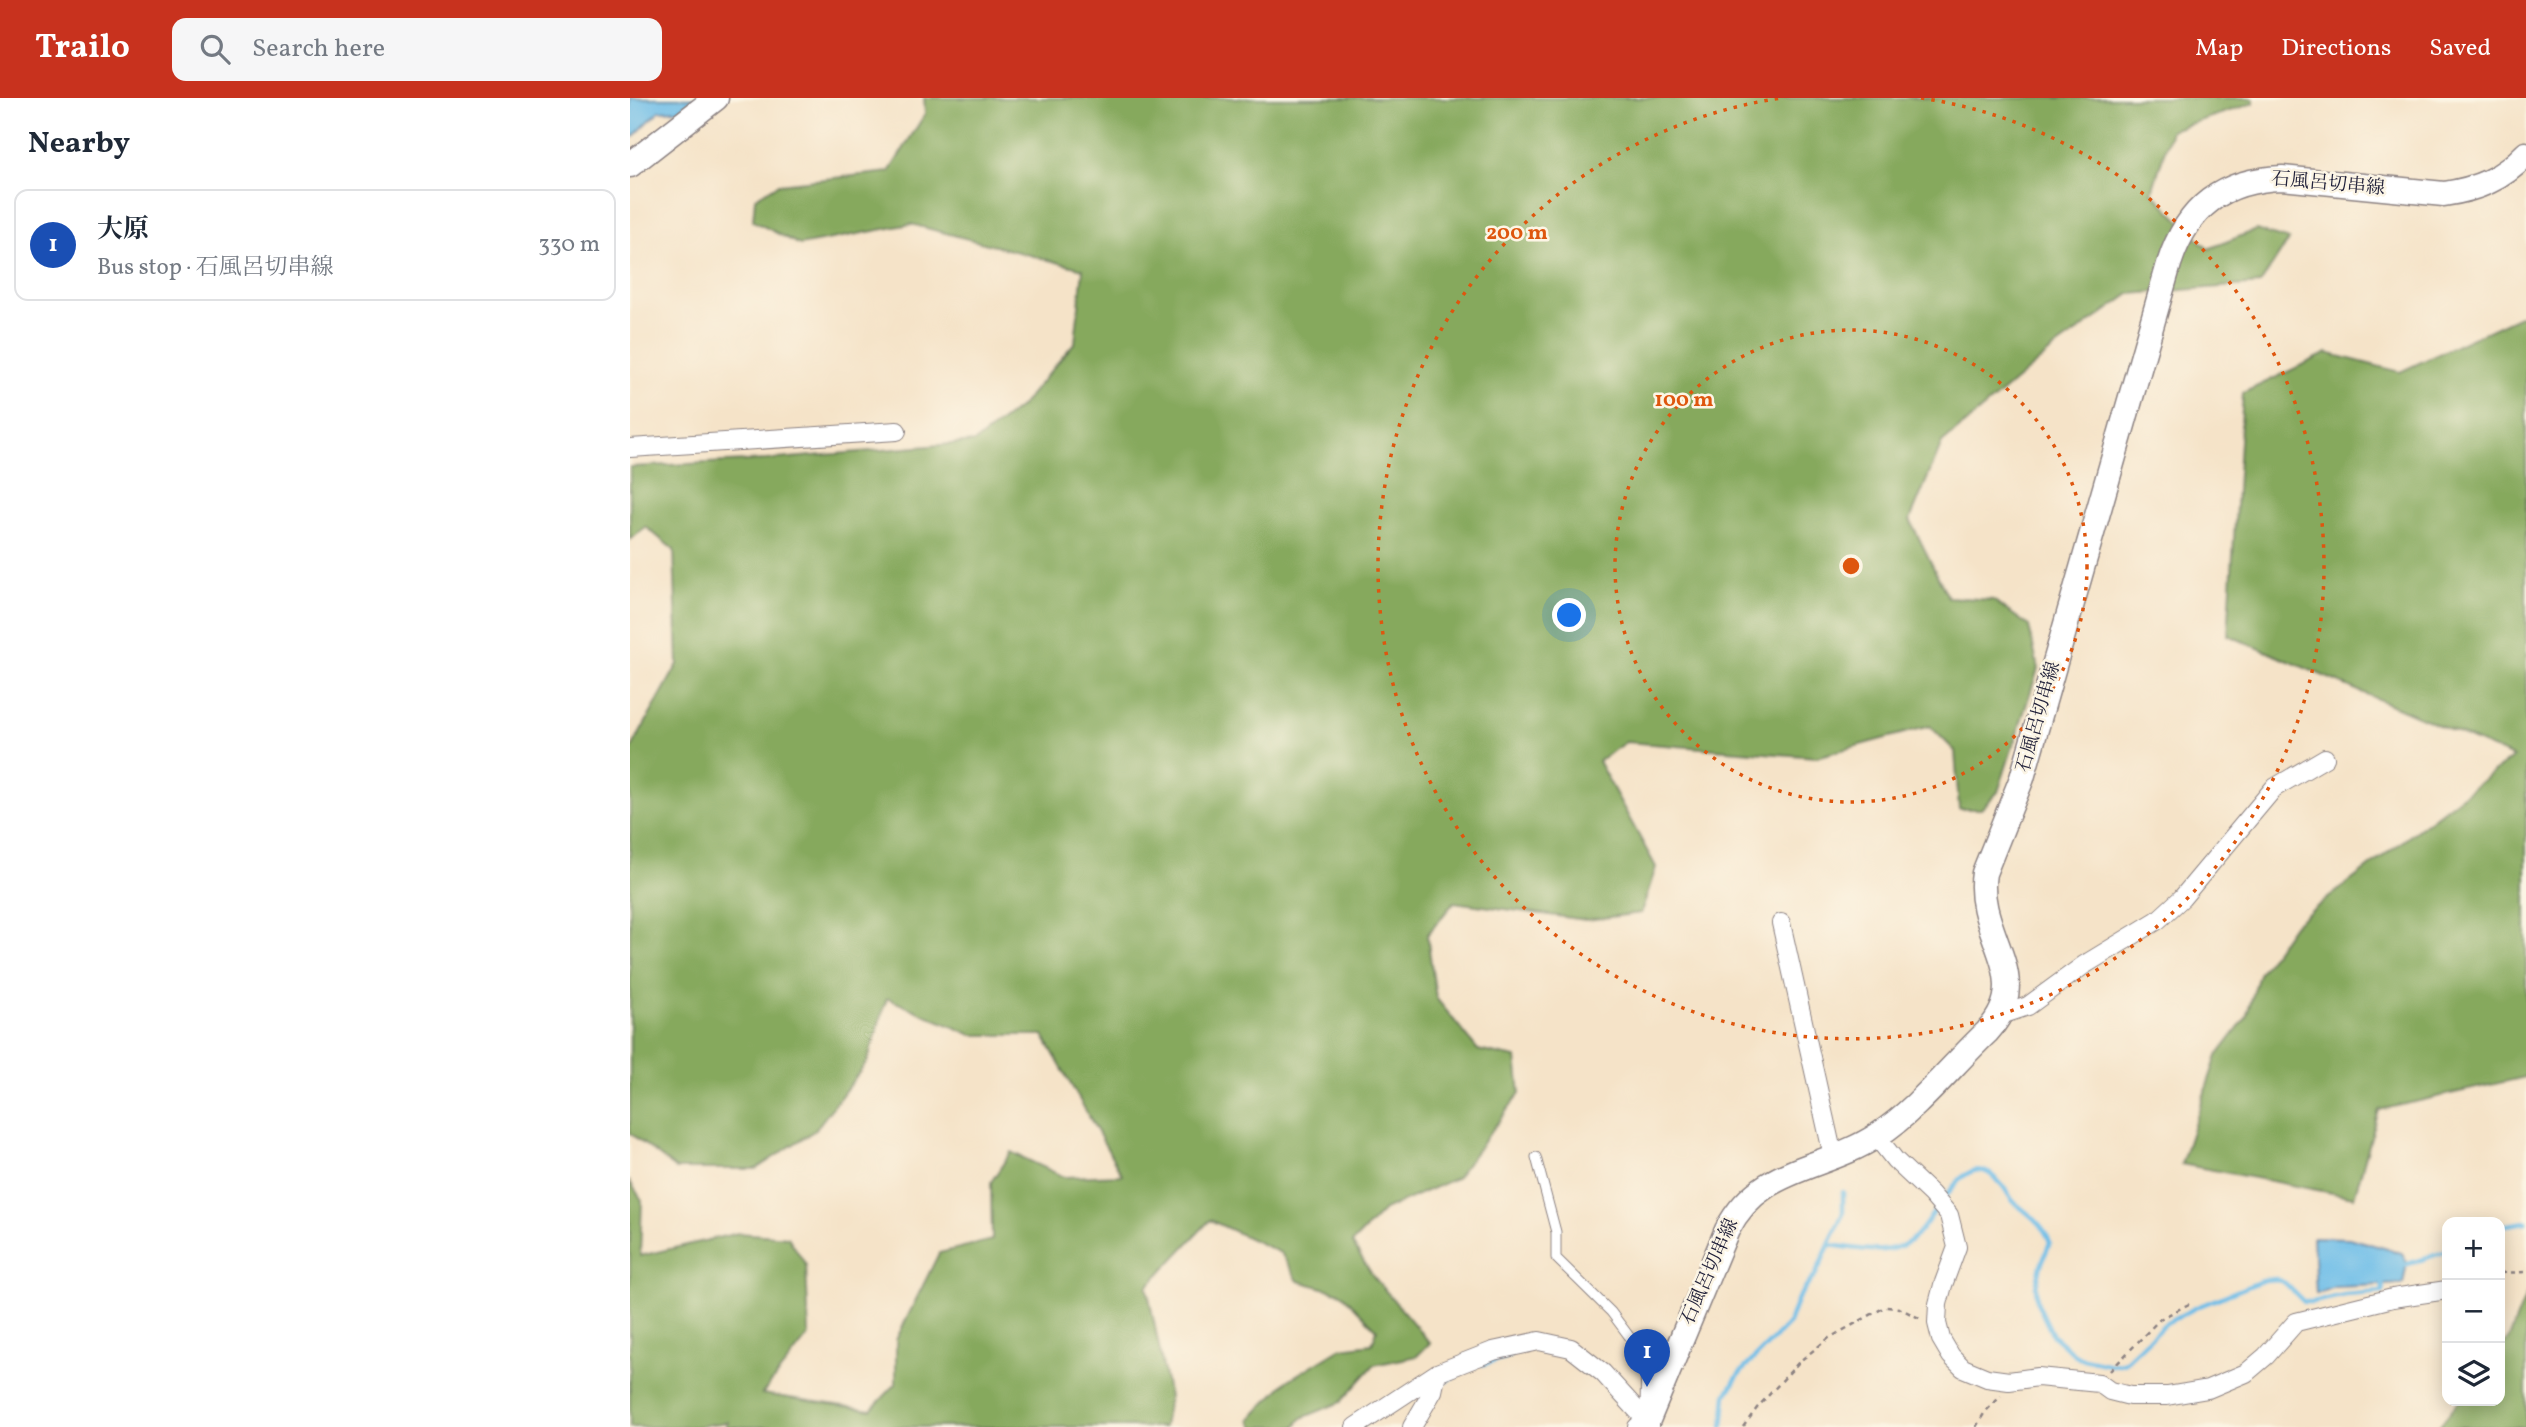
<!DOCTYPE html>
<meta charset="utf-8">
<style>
body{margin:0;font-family:Vollkorn,"Noto Serif JP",serif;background:#f6f6f7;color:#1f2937}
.controls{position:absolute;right:21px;bottom:21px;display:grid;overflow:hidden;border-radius:14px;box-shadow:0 4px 18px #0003}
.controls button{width:63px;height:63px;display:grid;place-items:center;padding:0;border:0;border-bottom:2px solid #e0e1e3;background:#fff;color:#1f2937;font:35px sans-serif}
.you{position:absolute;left:940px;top:518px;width:24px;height:24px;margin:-18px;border:5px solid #fff;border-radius:50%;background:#1a73e8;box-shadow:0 0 0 10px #1a73e833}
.badge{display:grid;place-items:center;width:46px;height:46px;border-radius:50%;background:#c8321e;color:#fff;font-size:23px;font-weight:700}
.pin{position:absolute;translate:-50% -58px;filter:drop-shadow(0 2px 4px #0008)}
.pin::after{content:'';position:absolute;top:37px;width:24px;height:21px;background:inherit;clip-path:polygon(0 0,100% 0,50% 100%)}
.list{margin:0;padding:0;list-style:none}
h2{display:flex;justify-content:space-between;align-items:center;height:91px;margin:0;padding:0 28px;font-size:30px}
h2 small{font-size:23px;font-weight:400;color:#747a83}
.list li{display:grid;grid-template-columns:46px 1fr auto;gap:21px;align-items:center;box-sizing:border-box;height:112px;margin:0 14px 14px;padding:0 14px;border:2px solid #e0e1e3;border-radius:14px}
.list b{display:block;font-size:26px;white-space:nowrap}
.list p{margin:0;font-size:23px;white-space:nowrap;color:#747a83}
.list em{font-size:23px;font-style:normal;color:#747a83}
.icon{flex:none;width:38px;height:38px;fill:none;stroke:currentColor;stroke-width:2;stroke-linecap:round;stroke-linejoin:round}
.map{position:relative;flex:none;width:1896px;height:1329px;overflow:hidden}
header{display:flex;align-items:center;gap:42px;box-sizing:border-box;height:98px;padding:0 35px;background:#c8321e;color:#fff}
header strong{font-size:33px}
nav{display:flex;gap:38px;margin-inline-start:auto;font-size:24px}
.search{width:490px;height:63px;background:#f6f6f7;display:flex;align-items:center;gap:18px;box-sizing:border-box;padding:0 24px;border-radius:14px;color:#747a83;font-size:26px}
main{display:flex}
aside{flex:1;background:#fff}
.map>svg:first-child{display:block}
.forest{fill:#86a95d;stroke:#54664c;stroke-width:2}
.water{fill:#6dbde8;stroke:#487092;stroke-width:2}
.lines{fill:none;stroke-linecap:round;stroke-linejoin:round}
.stream{stroke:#6dbde8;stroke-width:4.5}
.lane-casing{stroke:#8c8282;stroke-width:11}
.street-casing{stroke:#8c8282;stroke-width:20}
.secondary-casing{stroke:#8c8282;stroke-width:27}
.path{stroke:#8c8282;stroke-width:2.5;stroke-dasharray:5 5;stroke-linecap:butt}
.lane{stroke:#fff;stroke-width:9}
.street{stroke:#fff;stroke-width:18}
.secondary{stroke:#fff;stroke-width:24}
.ring{fill:none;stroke:#de560e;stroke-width:3.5;stroke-dasharray:3.5 7}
.labels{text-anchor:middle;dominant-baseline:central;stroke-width:5;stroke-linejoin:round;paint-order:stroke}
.street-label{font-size:19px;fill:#22223b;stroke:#fcf5e5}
.centre{fill:#de560e;stroke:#fcf5e5;stroke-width:3.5}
.ring-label{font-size:21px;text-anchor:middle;font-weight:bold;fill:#de560e;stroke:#fcf5e5;stroke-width:5;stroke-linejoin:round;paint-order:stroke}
</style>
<header>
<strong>Trailo</strong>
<div class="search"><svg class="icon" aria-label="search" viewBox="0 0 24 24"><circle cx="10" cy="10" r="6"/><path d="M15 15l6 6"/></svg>Search here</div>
<nav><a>Map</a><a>Directions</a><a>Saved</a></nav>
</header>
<main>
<aside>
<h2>Nearby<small></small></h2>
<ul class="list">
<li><span class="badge" style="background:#1a4fb4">1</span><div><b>大原</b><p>Bus stop · 石風呂切串線</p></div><em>330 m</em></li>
</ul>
</aside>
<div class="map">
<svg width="1896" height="1329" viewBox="0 0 1896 1329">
<rect width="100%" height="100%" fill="#fcf5e5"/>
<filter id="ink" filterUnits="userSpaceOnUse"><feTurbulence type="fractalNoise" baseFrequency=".0143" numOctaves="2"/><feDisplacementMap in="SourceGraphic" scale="14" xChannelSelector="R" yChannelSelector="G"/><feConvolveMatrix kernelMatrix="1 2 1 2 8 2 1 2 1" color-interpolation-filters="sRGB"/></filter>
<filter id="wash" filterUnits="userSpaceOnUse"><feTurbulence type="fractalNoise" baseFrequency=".00686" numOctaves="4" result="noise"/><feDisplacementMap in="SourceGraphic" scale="28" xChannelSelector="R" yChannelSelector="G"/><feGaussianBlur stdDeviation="1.57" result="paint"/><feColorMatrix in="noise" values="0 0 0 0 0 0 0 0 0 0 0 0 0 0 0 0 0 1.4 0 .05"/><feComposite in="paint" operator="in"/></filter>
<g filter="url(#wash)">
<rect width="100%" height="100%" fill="#f5e3c8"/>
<path class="forest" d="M294,0h1330v5l-83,27 -19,62 56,57 48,-19 33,10 -29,44 -130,10 -74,53 -114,96 -32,77 38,77 45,3 36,26 9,43 -40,123 -17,17h-22l-4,-58 -25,-25 -114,31 -190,-15 -28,19 58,106 -15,46 -55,7 -132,-18 -27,33 9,63 42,52 38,8 4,35 -64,85 -72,32 -32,33 21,33 57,67 -13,13 -43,9 -33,37 -39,16 -7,9h-41l-4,-8 37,-38 54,-33 31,-4 5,-14 -36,-37 -43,-12 -17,-28 -71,-33 -63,67 22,110 -5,30h-438l2,-5 -34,5h-64v-245l12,18 -2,56 98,-23 50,4 18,28 3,70 -47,59 109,16 25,-26v-44l43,-87 53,-13 -1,-58 20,-30 53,25 58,-2 -79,-140h-71l-85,-37 -20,64 -52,68 -59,39h-80l-46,-36v-382l48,-87 -4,-114 -28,-23 -16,13v-73l136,-7 209,-18 45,-35 55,-65 8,-73 -172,-45 -111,21 -47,-24 2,-23 24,-14 110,-12 36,-58z
M1896,215v764l-147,33 -25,87 -173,-33 36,-108 29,-38 13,-44 34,-49 220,-168 -285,-122 15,-242 84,-40 73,19z
M1896,1197v132h-88l21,-26h41v-51l9,-12z"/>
<path class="water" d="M0,0h65l-16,12 -20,1 -26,26 -3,-1z
M1683,1139l36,1 53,15 5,10 -4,21 -68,3 -19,7z"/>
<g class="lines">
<path class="stream" d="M1312,1103c17,-22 34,-47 59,-17 5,5 8,13 13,18 15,13 29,21 36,40l-9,23 -5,21 1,16 16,34 26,22 32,7 13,-2 42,-40 31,-16 67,-27 12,-1 9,4 19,19h9l32,-7 38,-3 -1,-13
M1870,1128l26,-4
M1199,1147l14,-32v-21
M1772,1168l45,-15
M853,1266l26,-8
M809,1286l20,-11
M1093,1329l3,-32 13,-21 50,-51 9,-25 18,-24 13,-29c30,3 64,14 87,-9 8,-8 14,-19 21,-28"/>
</g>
</g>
<g filter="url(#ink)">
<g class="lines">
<g class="lane-casing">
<path id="lane" d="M906,1059l20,75v26l55,54 35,47 -1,49"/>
</g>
<g class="street-casing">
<path id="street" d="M0,350l267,-17
M1151,825l52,233
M1371,917l27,-9 56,-41 74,-45 24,-22 92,-110 51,-30
M1246,1038l19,24 36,34 18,21 8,32 -14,38 -5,19 -1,19 4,16 10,17 12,12 24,10 22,3 29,-4 61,6 11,8 20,5h37l41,-7 38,-16 20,-17 30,-34 97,-24 54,-8
M725,1329l82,-54 56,-22 46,-10 32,7 32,25 43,47 -9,7
M782,1329l21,-36 4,-18"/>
</g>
<g class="secondary-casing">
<path id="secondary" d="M0,67l86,-67
M1015,1329l82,-197c33,-65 96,-59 151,-95 40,-26 74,-70 109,-103 51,-55 -13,-97 -3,-159l38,-95 147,-514c18,-57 54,-84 113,-86l162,16c34,-5 58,-15 82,-40"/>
</g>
<path class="path" d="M1870,1175l26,-1
M1480,1273l50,-52 29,-15
M1113,1329l14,-19 43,-47 29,-23 56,-31 14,1 22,11
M1346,1329l9,-15 16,-16"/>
<use href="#lane" class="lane"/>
<use href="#street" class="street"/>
<use href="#secondary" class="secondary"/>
</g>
</g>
<g class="ring">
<circle cx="1221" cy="468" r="236"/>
<path d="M1291 0A473 473 0 1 1 1151 0"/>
</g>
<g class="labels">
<g class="street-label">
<text transform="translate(1698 86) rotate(5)">石風呂切串線</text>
<text transform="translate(1409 619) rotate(-74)">石風呂切串線</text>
<text transform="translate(1080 1174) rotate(-66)">石風呂切串線</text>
</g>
</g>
<circle cx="1221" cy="468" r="10" class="centre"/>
<g class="ring-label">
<text x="887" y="141">200 m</text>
<text x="1054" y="308">100 m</text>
</g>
</svg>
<div class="controls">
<button>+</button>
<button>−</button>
<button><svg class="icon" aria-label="layers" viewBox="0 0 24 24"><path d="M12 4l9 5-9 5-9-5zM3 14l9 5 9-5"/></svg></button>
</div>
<div class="you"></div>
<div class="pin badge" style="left:1017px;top:1289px;background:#1a4fb4">1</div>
</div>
</main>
